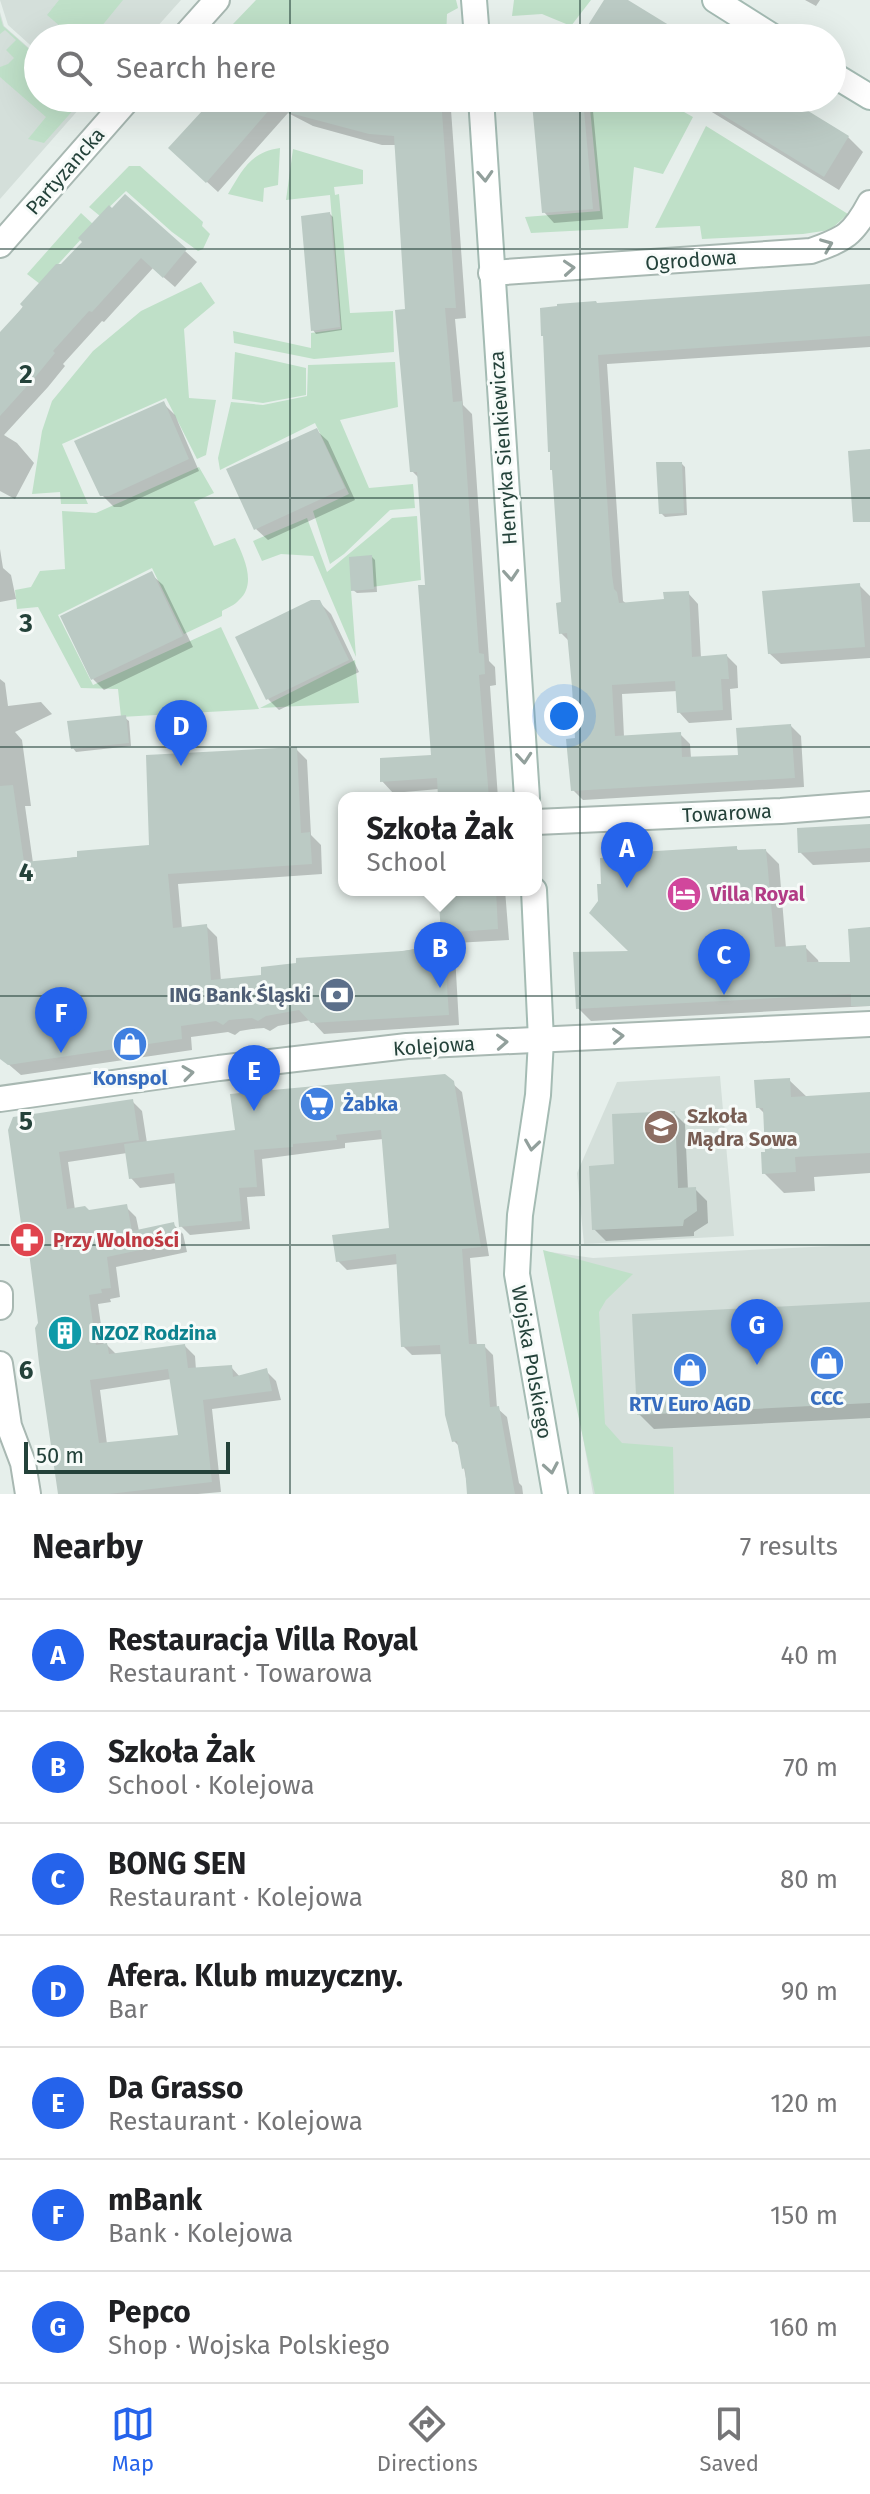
<!DOCTYPE html>
<meta charset="utf-8">
<style>
body{margin:0;font-family:"Fira Sans",sans-serif;background:#f6f6f6;color:#202124}
.scale{position:absolute;left:24px;bottom:20px;width:206px;box-sizing:border-box;padding-left:8px;border:4px solid #24423a;border-top:0;font-size:22px;line-height:28px;white-space:nowrap;color:#24423a;-webkit-text-stroke:6px #f7fbf9;paint-order:stroke}
.you{position:absolute;left:564px;top:716px;width:28px;height:28px;margin:-20px;border:6px solid #fff;border-radius:50%;background:#1a73e8;box-shadow:0 0 0 12px #1a73e833}
.badge{display:grid;place-items:center;width:52px;height:52px;border-radius:50%;background:#2563eb;color:#fff;font-size:26px;font-weight:700}
.pin{position:absolute;translate:-50% -66px;filter:drop-shadow(0 2px 4px #0008)}
.pin::after{content:'';position:absolute;top:42px;width:28px;height:24px;background:inherit;clip-path:polygon(0 0,100% 0,50% 100%)}
.popup{position:absolute;left:338px;top:792px;width:204px;height:104px;box-sizing:border-box;display:grid;place-content:center;border-radius:16px;background:#fff;filter:drop-shadow(0 2px 6px #0005);font-size:26px;white-space:nowrap;color:#757577}
.popup b{font-size:30px;color:#202124}
.popup::after{content:'';position:absolute;left:50%;top:100%;margin-left:-16px;border:16px solid transparent;border-top-color:#fff}
.list{margin:0;padding:0;list-style:none}
h2{display:flex;justify-content:space-between;align-items:center;height:104px;margin:0;padding:0 32px;font-size:34px}
h2 small{font-size:26px;font-weight:400;color:#757577}
.list li{display:grid;grid-template-columns:52px 1fr auto;gap:24px;align-items:center;box-sizing:border-box;height:112px;padding:0 32px;border-top:2px solid #e0e0e0}
.list b{display:block;font-size:30px;white-space:nowrap}
.list p{margin:0;font-size:26px;white-space:nowrap;color:#757577}
.list em{font-size:26px;font-style:normal;color:#757577}
.icon{flex:none;width:44px;height:44px;fill:none;stroke:currentColor;stroke-width:2;stroke-linecap:round;stroke-linejoin:round}
.map{position:relative;flex:none;width:870px;height:1494px;overflow:hidden}
.search{position:absolute;background:#fff;box-shadow:0 8px 32px #0002;left:24px;right:24px;top:24px;height:88px;display:flex;align-items:center;gap:20px;box-sizing:border-box;padding:0 28px;border-radius:44px;color:#757577;font-size:30px}
.sheet{height:888px;background:#fff}
nav{display:flex;justify-content:space-around;align-items:center;box-sizing:border-box;height:112px;border-top:2px solid #e0e0e0;background:#fff;font-size:22px;color:#757577}
nav a{display:grid;justify-items:center;gap:4px}
nav .on{color:#2563eb}
.map>svg:first-child{display:block}
.built{fill:#d4dfda}
.green{fill:#bfe0c8}
.shadow{fill:#0003;fill-rule:evenodd}
.building{fill:#bbcac4;fill-rule:evenodd}
.lines{fill:none;stroke-linecap:round;stroke-linejoin:round}
.minor-casing{stroke:#a8b8b2;stroke-width:28}
.secondary-casing{stroke:#a4bbb3;stroke-width:28}
.minor{stroke:#fff;stroke-width:24}
.secondary{stroke:#fff;stroke-width:24}
.oneway{stroke:#92a09c}
.grid{fill:none;stroke:#24423a;stroke-width:2;stroke-opacity:0.55}
.labels{text-anchor:middle;dominant-baseline:central;stroke-width:6;stroke-linejoin:round;paint-order:stroke}
.street-label{font-size:20px;fill:#24423a;stroke:#f7fbf9}
.hotel-label{font-size:20px;font-weight:bold;fill:#b23c85;stroke:#f7fbf9;text-anchor:start}
.service-label{font-size:20px;font-weight:bold;fill:#4e5e75;stroke:#f7fbf9;text-anchor:end}
.shop-label{font-size:20px;font-weight:bold;fill:#366cbe;stroke:#f7fbf9}
.education-label{font-size:20px;font-weight:bold;fill:#785e54;stroke:#f7fbf9;text-anchor:start}
.health-label{font-size:20px;font-weight:bold;fill:#be3a42;stroke:#f7fbf9;text-anchor:start}
.culture-label{font-size:20px;font-weight:bold;fill:#0d838f;stroke:#f7fbf9;text-anchor:start}
.grid-label{font-size:26px;text-anchor:middle;font-weight:bold;fill:#24423a;stroke:#f7fbf9;stroke-width:6;stroke-linejoin:round;paint-order:stroke}
</style>
<div class="map">
<svg width="870" height="1494" viewBox="0 0 870 1494">
<rect width="100%" height="100%" fill="#e6efeb"/>
<path class="built" d="M0,0h181l-34,38h-109v14l-30,-27z
M0,12l4,14 34,30v42h47l2,2 -87,99z
M720,1076l14,160 -150,8 -7,-71 40,-91z
M870,1244v250h-277l-43,-242 43,6z"/>
<path class="green" d="M59,0h64l-31,38h-18l-27,-23z
M256,0h200l2,8 -11,6 -1,24h-187l-26,-14z
M514,0h77l-20,26 -29,-12 -30,2z
M0,16l3,10 35,31v41h46l-40,45 -16,-4 18,-22 -46,-40v-10l8,-3 6,-6 -8,-8 10,-10 -11,-10 -5,4z
M589,98h70l34,19 -30,57 -29,-7 -6,61 -97,5 -6,-16 75,-6z
M706,126l142,88 -18,16 -27,4 -101,5 -2,-13 -45,2z
M280,148l-2,37 -14,3 -1,14 -35,-8c14,-23 22,-42 52,-46z
M293,149l70,21v14l-29,3 1,8 4,-1 11,119 43,-2 1,41 -80,7 -80,-16 -1,-12 78,17v-15l30,-4 -11,-134 -44,5z
M129,166h11l63,56 -1,4 8,8 -7,15 -5,2 -26,-19 -46,-41 -26,25 -11,-9z
M81,213l13,12 -54,59 -13,-10z
M201,282l14,21 -31,26 5,69 27,2 -10,55 -9,4 -31,-61 -104,46 26,60h-27l-1,-12 -28,2 10,-63 10,-30 41,-50 48,-40z
M235,352l71,16v27l-43,8 -31,-4z
M395,362l3,45 -58,13 29,68 44,-4 2,24 -25,2 -46,44 -14,10 -17,-53 36,-17 -34,-71 -95,47 -2,-12 13,-56 32,3 44,-9 1,-31z
M199,467l15,26 -20,9 20,44 21,-8c9,19 22,46 4,62 -4,5 -12,8 -17,11v5l-38,18 -32,-66 -94,47 35,70 128,-58 38,82 -138,8 -3,-28 -37,-1 -43,-81 -21,2 -2,-19 16,-3 9,-16 25,-2 -3,-58 34,2z
M417,516l4,64 -70,10 5,67 -43,-101 -32,-2 -19,7 -9,-20 54,-23 20,54 65,-54z
M355,660l4,43 -99,5z
M543,1250l90,24 -27,26 -7,12 6,112 17,19 51,4 1,47h-79z"/>
<path class="shadow" d="M805,0h15l-4,6z
M217,98h146l39,5 38,-4 11,11 15,208 -11,1 8,86 9,9 17,247 6,6 1,18 -6,1 8,112h-58l-1,-9 -46,4 -11,-12 51,-25 -6,-169 -8,-109 -7,-7 -5,-160 -11,-166h-14l-69,-19 -25,-13 -70,79 -36,-33z
M534,98h34v4l15,-1 10,10 10,108 -49,4 -10,-11z
M689,98h95l64,39 15,15 -24,38z
M330,214l3,3 9,113 -26,4 -3,-4z
M185,251l12,11 -22,25 -22,-19 -49,54 -2,-1 -39,43 2,2 -17,21 -44,48 13,8 17,20 -19,36 -15,-8v-156l56,-69z
M870,286v61l-263,17 16,237 4,3 39,-3 22,-8 10,11 3,54 26,-2 10,10 1,22 -8,1 2,31 -43,3 -10,-11 -1,-21 -56,3 2,43 56,-3 10,10 1,14 49,-1 51,-31 10,10 3,51 -221,13 -10,-10 4,-50 -7,-98 -9,-9 2,-29 -11,-150 -2,-2 48,-147z
M164,404l11,11 24,56 -78,36h-7l-12,-12z
M316,430l12,11 27,59 -87,40 -12,-11z
M682,464l3,3 2,48 -22,2 -4,-4z
M0,549l3,19 8,7 5,24 -16,3z
M372,557l3,3 2,32 -20,1 -4,-3z
M151,574l12,11 30,62 -89,43 -11,-11z
M859,585l11,11v62l-89,6 -12,-11z
M319,602l12,12 28,58 -80,38 -11,-11z
M0,679l5,4 3,23 33,-4 11,12 -37,18 7,8 9,66h-6l8,57 118,-16 145,-98 11,11 4,75 10,10 1,29 -144,10 4,45 24,-3 11,11 4,44 42,-5 181,-32 11,11 4,70 -135,9 -13,-14 -33,6 -8,5 -6,-3 -12,1 -12,2 -5,4 -7,-3 -37,5 1,13 -171,25 -21,-18z
M125,718l4,3 2,25 -55,6 -3,-4z
M870,826v36l-57,3 -13,-13z
M736,848l4,4 26,-1 13,13 7,84 19,-1 13,13 1,4h33l18,-35v77l-279,15 -13,-13z
M440,890h65l4,50 -54,3 -12,-11z
M789,1080l19,18 62,-4v79l-56,4 1,14 -31,2 -20,-20 3,-20 -2,-39 -7,-7z
M452,1083l10,9 27,164 -19,2 7,88h7l9,9 4,53 10,9 12,66 3,3 1,8h-54l-9,-47 -6,-6 -11,-87 -31,1 -9,-9 -5,-82 -51,6 -9,-9 53,-31 -8,-91 -38,4v5l-83,11 3,37 -18,1 3,32 -60,6 -9,-9 -4,-43 -37,5 -9,-10 -4,-25 -59,9 7,48 13,2 38,-5 10,10 3,14 34,-7 10,10 4,18 -71,15 4,30 -10,2 1,3 -13,2 6,42 3,-1 10,10 68,-9 10,10 1,14 35,-3 9,10 26,-6 10,10 5,19 -69,9 9,83 -23,2h-138l-30,-252 -5,-5 -15,-107 122,-29 10,10 5,32 90,-11zM171,1379l10,58 -74,7 -7,-54z
M674,1113l11,11 3,66 7,-1 12,12 1,22 -14,9v4l-88,5 -12,-12 23,-63z
M870,1304v114l-216,11 -15,-15z"/>
<path class="building" d="M604,0h24l62,38h-93l-12,-8z
M214,98h166l22,3 39,-3 15,210h-11l8,94 9,-1 17,252 5,1 1,20 -6,1 10,123h-51l-1,-20 -57,4v-24l51,-3 -13,-170h7l-8,-113h-7l-15,-162 10,-1 -11,-173 -25,-2 -98,-26 -65,75 -38,-35z
M695,98h92l62,38 -25,41z
M583,99l10,110 -51,4 -10,-110z
M125,194l62,55 -24,29 -22,-20 -49,54 -3,-1 -36,40 2,2 -18,22 -37,41v-84l23,-25 -3,-3 36,-40h5l21,-22 -4,-4 31,-33 3,3z
M330,212l10,115 -29,4 -10,-115z
M870,284v52l-272,19 14,220 2,14 3,3 2,11 45,-4 -1,-7 26,-1 3,66 35,-3 2,25h-8l2,31 -46,3 -2,-32 -63,4 3,51 66,-4 1,25 56,-2 -2,-27 55,-4 4,54 -224,13 -5,-52 9,-1 -3,-51 -5,-54 -8,1 -3,-31 5,-1 -9,-132h-2v-18h-2l-5,-116h-2l-1,-28 17,-2v-2l39,-3 1,2z
M164,401l25,58 -80,37h-9l-26,-55z
M317,428l28,60 -91,42 -28,-61z
M870,449v73h-17l-5,-71z
M656,462h26l2,51 -25,1z
M372,555l2,34 -23,2 -2,-34z
M152,571l31,65 -92,44 -31,-64z
M860,583l5,64 -97,7 -6,-63z
M311,600h9l29,60 -83,40 -31,-63z
M126,715l3,28 -58,6 -4,-28z
M297,747l4,86 9,-1 2,32 -144,10 5,54 34,-4 4,56 50,-5v-8l35,-4v-5l106,-7 20,-3 -1,-7 23,1 5,73 -138,8 -12,-13 -33,6 -8,5 -6,-3 -12,1 -11,1 -6,5 -7,-4 -35,5 1,13 -174,26 -8,-6v-273l13,-1 11,77 53,-5v-6l72,-6 -3,-90z
M870,824v24l-72,5 -1,-25z
M737,846v4l29,-1 9,98 31,-2 1,17h43l-2,-33 22,-2v79h-19v-12l-275,15 -3,-57 55,-1 -39,-38 9,-12 -1,-17h4l-1,-26 24,-2v-3z
M438,890h58l2,39 -57,4z
M445,1074l9,7 27,166 -19,2 7,95h16l5,63 9,-1 16,88h-48l-2,-26 -3,1 -5,-28 -5,1 -7,-27 -5,-70 -39,2 -5,-93 -60,8 -4,-27 57,-7 -8,-98 -45,5 1,5 -44,4v3l-39,3 3,37 -18,1 3,33 -63,6 -5,-54 -45,6 -5,-35 111,-14 -5,-36z
M790,1078l1,19 79,-5v61l-75,4 1,15 -34,2 -1,-22h4l-2,-44h-7l-2,-28z
M133,1099l6,41 -80,12 8,57 18,-3 4,4 38,-6 5,27 42,-9 4,20 -71,15 4,31 -10,1 1,4 -13,2 7,50 11,-2 2,11 76,-10 3,24 44,-3 1,12 34,-9 5,23 -69,9 9,82 -103,12h-51l-19,-131 -4,-35 3,-5 -11,-86 -4,1 -15,-108 5,-13zM168,1369l10,66 -79,8 -9,-63z
M675,1111l3,77 18,-1 1,24 -13,9 -1,6 -91,4 -3,-64 25,-2 -2,-50z
M870,1302v101l-233,12 -5,-101z"/>
<g class="lines">
<g class="minor-casing">
<path id="minor" d="M183,38l34,-38
M0,245l129,-147
M491,273l320,-22c34,-12 42,-16 59,-48
M536,822l245,-11 89,-7
M0,1099l219,-31 188,-22 463,-22
M0,1294v13
M0,1364l9,62 14,37 5,31"/>
</g>
<g class="secondary-casing">
<path id="secondary" d="M474,0l3,38
M715,0l60,38
M832,74l38,23
M481,98l46,700
M534,890l7,150 -3,55 -18,120 -3,59 38,220"/>
</g>
<use href="#minor" class="minor"/>
<use href="#secondary" class="secondary"/>
</g>
<defs><path id="oneway-chevron" d="M-2-3.5L2.5 0L-2 3.5" fill="none" stroke-width="1.6" stroke-linecap="round" stroke-linejoin="round" transform="scale(2)"/></defs>
<g class="oneway">
<use href="#oneway-chevron" transform="translate(485 176) rotate(87)"/>
<use href="#oneway-chevron" transform="translate(827 245) rotate(-22)"/>
<use href="#oneway-chevron" transform="translate(569 268) rotate(-4)"/>
<use href="#oneway-chevron" transform="translate(511 575) rotate(86)"/>
<use href="#oneway-chevron" transform="translate(524 758) rotate(85)"/>
<use href="#oneway-chevron" transform="translate(618 1036) rotate(-3)"/>
<use href="#oneway-chevron" transform="translate(502 1042) rotate(-3)"/>
<use href="#oneway-chevron" transform="translate(188 1073) rotate(-8)"/>
<use href="#oneway-chevron" transform="translate(532 1145) rotate(98)"/>
<use href="#oneway-chevron" transform="translate(551 1468) rotate(80)"/>
</g>
<path class="grid" d="M290,0v38M580,0v38M290,98v1396M580,98v1396M0,249h870M0,498h870M0,747h870M0,996h870M0,1245h870"/>
<defs>
<g id="hotel-disc" transform="scale(1.8)"><circle r="9.5" fill="#d1479c" stroke="#f7fbf9"/><path d="M-6-4.5h1.5V1H6V5H4.5V3h-9V5H-6ZM-4 0a1.8 1.8 0 1 1 3.6 0ZM.5 0V-2.5h3Q6-2.5 6 0Z" fill="#fff"/></g>
<g id="bank-disc" transform="scale(1.8)"><circle r="9.5" fill="#5c6f8a" stroke="#f7fbf9"/><path d="M-6-4H6V4H-6ZM0-2.3a2.3 2.3 0 1 0 0 4.6a2.3 2.3 0 1 0 0-4.6Z" fill="#fff"/></g>
<g id="shop-disc" transform="scale(1.8)"><circle r="9.5" fill="#3f7fe0" stroke="#f7fbf9"/><path d="M-5-2.5h2.3a2.7 3.5 0 0 1 5.4 0H5L5.5 6h-11ZM-1.5-2.5h3a1.5 2.3 0 0 0-3 0Z" fill="#fff"/></g>
<g id="supermarket-disc" transform="scale(1.8)"><circle r="9.5" fill="#3f7fe0" stroke="#f7fbf9"/><path d="M-6-5.5h2.5l.6 2H6L4.5 2H-2.5L-4.4-4H-6ZM-1.5 3.2a1.3 1.3 0 1 0 .1 0ZM3 3.2a1.3 1.3 0 1 0 .1 0Z" fill="#fff"/></g>
<g id="school-disc" transform="scale(1.8)"><circle r="9.5" fill="#8d6e63" stroke="#f7fbf9"/><path d="M0-5L7-2L0 1L-7-2ZM-4 1L0 2.5L4 1V4Q0 6-4 4Z" fill="#fff"/></g>
<g id="pharmacy-disc" transform="scale(1.8)"><circle r="9.5" fill="#e0444e" stroke="#f7fbf9"/><path d="M-2-6h4v4h4v4h-4v4h-4v-4h-4v-4h4Z" fill="#fff"/></g>
<g id="building-disc" transform="scale(1.8)"><circle r="9.5" fill="#0f9aa8" stroke="#f7fbf9"/><path d="M-4-6H4V6H1V3H-1V6H-4ZM-2.5-4.3h1.7v1.8h-1.7ZM.8-4.3h1.7v1.8H.8ZM-2.5-1h1.7V.8h-1.7ZM.8-1h1.7V.8H.8Z" fill="#fff"/></g>
</defs>
<g fill-rule="evenodd">
<use href="#hotel-disc" x="684" y="894"/>
<use href="#bank-disc" x="337" y="995"/>
<use href="#shop-disc" x="130" y="1044"/>
<use href="#supermarket-disc" x="317" y="1104"/>
<use href="#school-disc" x="661" y="1127"/>
<use href="#pharmacy-disc" x="27" y="1240"/>
<use href="#building-disc" x="65" y="1333"/>
<use href="#shop-disc" x="827" y="1363"/>
<use href="#shop-disc" x="690" y="1370"/>
</g>
<g class="labels">
<g class="street-label">
<text transform="translate(65 171) rotate(-49)">Partyzancka</text>
<text transform="translate(691 260) rotate(-4)">Ogrodowa</text>
<text transform="translate(503 448) rotate(-94)">Henryka Sienkiewicza</text>
<text transform="translate(727 813) rotate(-3)">Towarowa</text>
<text transform="translate(434 1046) rotate(-4)">Kolejowa</text>
<text transform="translate(532 1362) rotate(80)">Wojska Polskiego</text>
</g>
<g class="hotel-label">
<text x="710" y="894">Villa Royal</text>
</g>
<g class="service-label">
<text x="311" y="995">ING Bank Śląski</text>
</g>
<g class="shop-label">
<text x="130" y="1078">Konspol</text>
<text x="343" y="1104" text-anchor="start">Żabka</text>
<text x="827" y="1398">CCC</text>
<text x="690" y="1404">RTV Euro AGD</text>
</g>
<g class="education-label">
<text x="687" y="1116">Szkoła<tspan x="687" dy="23">Mądra Sowa</tspan></text>
</g>
<g class="health-label">
<text x="53" y="1240">Przy Wolności</text>
</g>
<g class="culture-label">
<text x="91" y="1333">NZOZ Rodzina</text>
</g>
</g>
<g class="grid-label">
<text x="26" y="383">2</text>
<text x="26" y="632">3</text>
<text x="26" y="881">4</text>
<text x="26" y="1130">5</text>
<text x="26" y="1379">6</text>
</g>
</svg>
<div class="scale">50 m</div>
<div class="you"></div>
<div class="pin badge" style="left:627px;top:888px">A</div>
<div class="pin badge" style="left:440px;top:988px">B</div>
<div class="popup"><b>Szkoła Żak</b>School</div>
<div class="pin badge" style="left:724px;top:995px">C</div>
<div class="pin badge" style="left:181px;top:766px">D</div>
<div class="pin badge" style="left:254px;top:1111px">E</div>
<div class="pin badge" style="left:61px;top:1053px">F</div>
<div class="pin badge" style="left:757px;top:1365px">G</div>
<div class="search"><svg class="icon" aria-label="search" viewBox="0 0 24 24"><circle cx="10" cy="10" r="6"/><path d="M15 15l6 6"/></svg>Search here</div>
</div>
<section class="sheet">
<h2>Nearby<small>7 results</small></h2>
<ul class="list">
<li><span class="badge">A</span><div><b>Restauracja Villa Royal</b><p>Restaurant · Towarowa</p></div><em>40 m</em></li>
<li><span class="badge">B</span><div><b>Szkoła Żak</b><p>School · Kolejowa</p></div><em>70 m</em></li>
<li><span class="badge">C</span><div><b>BONG SEN</b><p>Restaurant · Kolejowa</p></div><em>80 m</em></li>
<li><span class="badge">D</span><div><b>Afera. Klub muzyczny.</b><p>Bar</p></div><em>90 m</em></li>
<li><span class="badge">E</span><div><b>Da Grasso</b><p>Restaurant · Kolejowa</p></div><em>120 m</em></li>
<li><span class="badge">F</span><div><b>mBank</b><p>Bank · Kolejowa</p></div><em>150 m</em></li>
<li><span class="badge">G</span><div><b>Pepco</b><p>Shop · Wojska Polskiego</p></div><em>160 m</em></li>
</ul>
</section>
<nav>
<a class="on"><svg class="icon" aria-label="map" viewBox="0 0 24 24"><path d="M3 6l6-2 6 2 6-2v14l-6 2-6-2-6 2zM9 4v14M15 6v14"/></svg>Map</a>
<a><svg class="icon" aria-label="directions" viewBox="0 0 24 24"><path d="M12 3l9 9-9 9-9-9zM9 14v-3h6M13 9l2 2-2 2"/></svg>Directions</a>
<a><svg class="icon" aria-label="saved" viewBox="0 0 24 24"><path d="M7 4h10v16l-5-4-5 4z"/></svg>Saved</a>
</nav>
